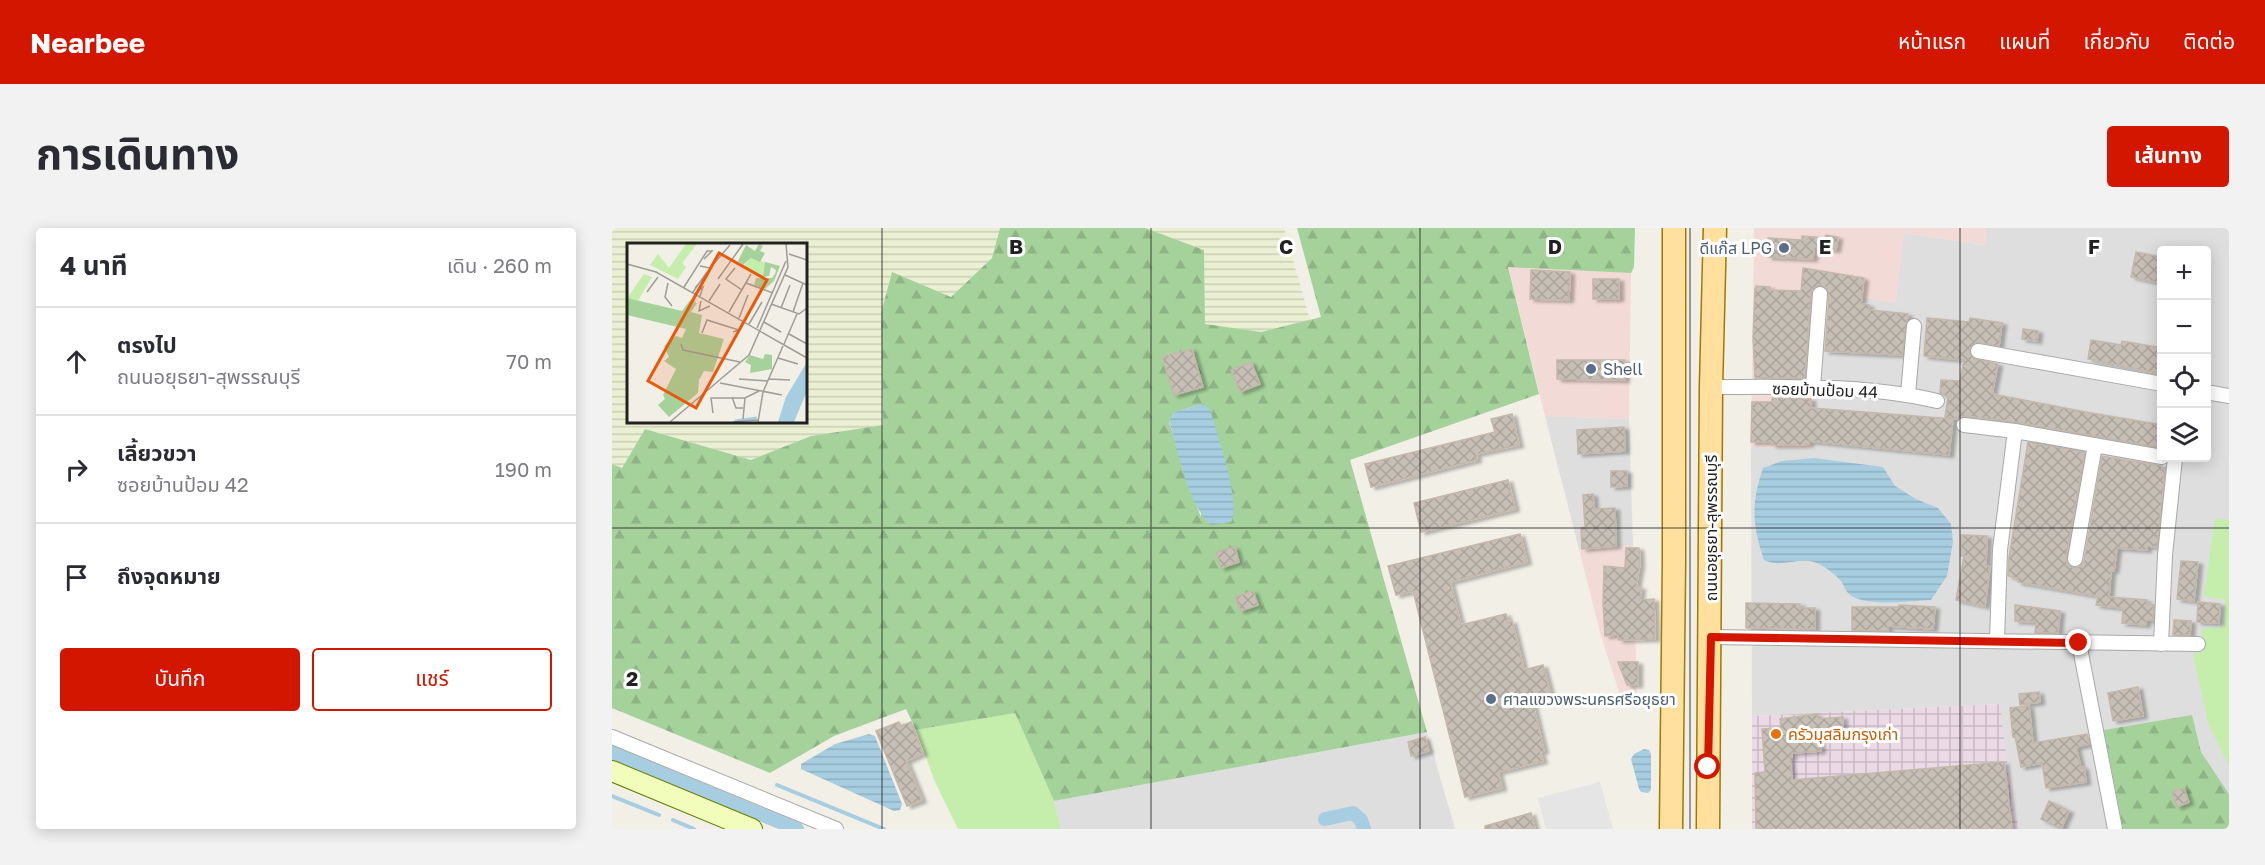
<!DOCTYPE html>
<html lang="th">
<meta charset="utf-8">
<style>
body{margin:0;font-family:"Golos Text","Noto Sans Thai",sans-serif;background:#f2f2f3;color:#2b2b33}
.controls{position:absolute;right:18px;top:18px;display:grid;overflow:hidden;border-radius:6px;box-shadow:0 3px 15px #0003}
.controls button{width:54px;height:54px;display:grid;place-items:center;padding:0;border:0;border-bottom:2px solid #e1e1e2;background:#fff;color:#2b2b33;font:30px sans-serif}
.stop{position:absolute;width:18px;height:18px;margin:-14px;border:4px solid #d21600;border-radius:50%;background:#fff}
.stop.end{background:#d21600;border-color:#fff;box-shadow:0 2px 6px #0008}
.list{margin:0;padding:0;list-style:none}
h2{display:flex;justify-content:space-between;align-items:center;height:78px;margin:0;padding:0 24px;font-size:26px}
h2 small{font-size:20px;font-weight:400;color:#7c7c81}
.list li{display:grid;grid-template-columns:39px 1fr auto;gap:18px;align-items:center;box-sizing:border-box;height:108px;padding:0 24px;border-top:2px solid #e1e1e2}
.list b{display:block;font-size:22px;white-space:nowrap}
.list p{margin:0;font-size:20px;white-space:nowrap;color:#7c7c81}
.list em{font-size:20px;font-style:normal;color:#7c7c81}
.actions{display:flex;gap:12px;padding:18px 24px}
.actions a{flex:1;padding:14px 0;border:2px solid #d21600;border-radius:6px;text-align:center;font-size:21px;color:#d21600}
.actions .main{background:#d21600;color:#fff}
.icon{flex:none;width:33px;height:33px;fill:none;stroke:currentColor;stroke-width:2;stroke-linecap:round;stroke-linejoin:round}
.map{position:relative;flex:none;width:1617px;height:601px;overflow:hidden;border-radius:6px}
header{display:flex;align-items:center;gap:36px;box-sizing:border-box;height:84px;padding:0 30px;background:#d21600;color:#fff}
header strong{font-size:28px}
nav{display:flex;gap:33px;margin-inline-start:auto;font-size:21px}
.intro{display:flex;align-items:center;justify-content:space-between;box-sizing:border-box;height:144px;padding:0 36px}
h1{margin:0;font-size:42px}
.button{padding:15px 27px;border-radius:6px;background:#d21600;color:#fff;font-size:21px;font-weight:700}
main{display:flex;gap:36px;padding:0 36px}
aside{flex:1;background:#fff;border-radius:6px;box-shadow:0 3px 15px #0003}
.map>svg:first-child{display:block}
.residential{fill:#dfdede;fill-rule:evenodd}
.commercial{fill:#f2dbd7}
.industrial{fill:url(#industrial-grid)}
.farmland{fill:url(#farmland-rules);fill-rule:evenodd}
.grass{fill:#c5edac}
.forest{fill:url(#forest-firs);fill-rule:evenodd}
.parking{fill:#e5e5e5}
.water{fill:url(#water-rules)}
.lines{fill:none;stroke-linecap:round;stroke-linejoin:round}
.stream{stroke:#a7cde0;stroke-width:4}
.canal{stroke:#a7cde0;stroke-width:14}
.building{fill:url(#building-cross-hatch);stroke:#c4b8a9;stroke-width:1.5;filter:url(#shadow)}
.minor-casing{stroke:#a8a8a8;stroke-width:16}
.secondary-casing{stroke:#647f01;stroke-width:22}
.primary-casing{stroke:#9e7a00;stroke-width:25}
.minor{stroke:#fff;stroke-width:14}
.secondary{stroke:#f2fcbb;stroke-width:20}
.primary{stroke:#ffe09f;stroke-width:22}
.route{stroke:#d21600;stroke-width:8}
.grid{fill:none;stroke:#212121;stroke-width:1.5;stroke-opacity:0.55}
.service-dot{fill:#5c6f8a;stroke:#fff;stroke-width:2}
.food-dot{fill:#e8710a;stroke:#fff;stroke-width:2}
.labels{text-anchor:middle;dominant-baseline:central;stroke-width:6;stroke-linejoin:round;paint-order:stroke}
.service-label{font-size:16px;fill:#4e5e75;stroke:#fff;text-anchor:start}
.street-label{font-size:16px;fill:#212121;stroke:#fff}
.food-label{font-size:16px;fill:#c56008;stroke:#fff;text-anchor:start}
.inset-river{fill:none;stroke:#a7cde0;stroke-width:3}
.inset-road{fill:none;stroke:#9e9d98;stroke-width:1.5}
.view{fill:#e8590c;fill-opacity:0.15;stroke:#e8590c;stroke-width:3}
.inset-edge{fill:none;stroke:#212121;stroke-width:3}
.grid-label{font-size:20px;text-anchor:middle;font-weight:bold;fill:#212121;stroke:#fff;stroke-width:6;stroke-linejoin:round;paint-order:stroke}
</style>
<header>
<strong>Nearbee</strong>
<nav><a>หน้าแรก</a><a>แผนที่</a><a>เกี่ยวกับ</a><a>ติดต่อ</a></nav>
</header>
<div class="intro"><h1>การเดินทาง</h1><a class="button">เส้นทาง</a></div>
<main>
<aside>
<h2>4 นาที<small>เดิน · 260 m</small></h2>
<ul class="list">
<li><svg class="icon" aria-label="ahead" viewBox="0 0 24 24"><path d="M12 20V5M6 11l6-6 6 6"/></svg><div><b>ตรงไป</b><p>ถนนอยุธยา-สุพรรณบุรี</p></div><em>70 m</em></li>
<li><svg class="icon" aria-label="right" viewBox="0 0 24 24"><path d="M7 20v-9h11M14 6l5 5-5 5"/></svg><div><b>เลี้ยวขวา</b><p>ซอยบ้านป้อม 42</p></div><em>190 m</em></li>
<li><svg class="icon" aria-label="arrive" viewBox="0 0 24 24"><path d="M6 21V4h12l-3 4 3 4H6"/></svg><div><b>ถึงจุดหมาย</b></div></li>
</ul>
<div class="actions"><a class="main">บันทึก</a><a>แชร์</a></div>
</aside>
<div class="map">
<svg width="1617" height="601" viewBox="0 0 1617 601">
<defs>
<pattern id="industrial-grid" width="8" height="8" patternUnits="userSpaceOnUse" patternTransform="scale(1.5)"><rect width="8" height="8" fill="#ebd9e6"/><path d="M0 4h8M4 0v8" fill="none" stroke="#c9bac5"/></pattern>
<pattern id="farmland-rules" width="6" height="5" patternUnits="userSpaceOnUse" patternTransform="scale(1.5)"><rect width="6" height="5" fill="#ebf0d3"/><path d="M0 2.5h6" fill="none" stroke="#c9ceb5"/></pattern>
<pattern id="forest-firs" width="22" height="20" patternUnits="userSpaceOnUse" patternTransform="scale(1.5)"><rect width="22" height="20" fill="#a5d29b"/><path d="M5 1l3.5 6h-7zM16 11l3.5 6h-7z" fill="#8eb485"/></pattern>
<pattern id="water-rules" width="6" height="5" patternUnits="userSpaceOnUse" patternTransform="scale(1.5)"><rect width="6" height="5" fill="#a7cde0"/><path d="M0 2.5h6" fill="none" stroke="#8fb0c0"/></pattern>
<pattern id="building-cross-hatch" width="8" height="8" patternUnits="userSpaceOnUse" patternTransform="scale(1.5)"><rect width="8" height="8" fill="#c7bfb6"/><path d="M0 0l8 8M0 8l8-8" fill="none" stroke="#aba49c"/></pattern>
<filter id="shadow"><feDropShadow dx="4.5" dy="2.5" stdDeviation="1.5" flood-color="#0004"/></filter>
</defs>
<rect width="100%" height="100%" fill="#f2efe7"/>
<path class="residential" d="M1374,0h243v601h-209l-7,-18 -14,-107 -247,12 -1,-269 60,1 7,-157 86,-58 81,12zM1550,22h44v208h-44z
M933,188l84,3 4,126 -54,4z
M815,504l28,97h-394l-7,-28z"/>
<path class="commercial" d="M1142,0h232l-1,17 -81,-12 -8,70 -77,-12 -8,158 -60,-2z
M896,38l123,7 -2,146 -84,-3z
M1021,317l4,154 -15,2 -21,-65 -22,-87z"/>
<path class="industrial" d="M1388,476l13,107 7,18h-268v-113z"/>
<path class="farmland" d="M0,0h388l-8,30 -41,39 -59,-25 -11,41 2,112 -72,11 -60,24 -106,-31 -23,39 -10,-4zM16,16h178v178h-178z
M533,0h139l26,92 -49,12 -56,-7 -1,-75z"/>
<path class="grass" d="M1603,290l14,2v246l-21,-43 -15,-70 9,-1v-24l22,-1 1,-27 -21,-4z
M403,485l39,88 7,28h-103l-23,-47 -19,-52z"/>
<path class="forest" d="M388,0h145l59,22 1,74 56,8 60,-15 -24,-89h338l-1,39 -3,6 -123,-6 31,127 -189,66 77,272 -373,69 -39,-88 -99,17 -10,-21 -72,27 -64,37 -158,-65v-244l10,4 23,-39 106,31 60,-24 72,-11 -2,-112 11,-41 59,25 41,-39zM591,176l-2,113 -13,-33 -19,-62 5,-10z
M1580,487l9,37 28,42v35h-106l-19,-99z"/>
<path class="parking" d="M988,554l13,47h-67l-8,-31z"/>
<path class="water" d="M591,176l7,5c6,22 32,95 21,113l-20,3c-23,-19 -33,-75 -42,-104l5,-9z
M1202,230l69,9 12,19 21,13 22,9 13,16 2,18 -6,34 -16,24c-20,1 -69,8 -83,-7 -3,-3 -4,-8 -7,-12 -5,-6 -16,-14 -22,-17 -18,-9 -37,5 -55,-4 -12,-36 -13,-56 -1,-92l19,-7z
M257,506l6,2 27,68 -2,6 -6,1 -93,-42v-5l34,-20z
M1032,521l5,1 2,4v36l-3,3 -7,-1 -2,-3 -8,-30 3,-5z"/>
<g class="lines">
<path class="stream" d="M165,557l107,44
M0,568l47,19
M61,592l21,9"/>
<path class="canal" d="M0,525l185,76
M713,591l28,-6 8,7 3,9"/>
</g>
<path class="building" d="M1214,7l12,2 -2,13 -22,-3 -1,12 -45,-2v-19l34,2v-4l23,2z
M1524,24l26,5v26l-31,-6z
M1191,40l61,10 -3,26 8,1v5l39,4 -6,41 -77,-4 4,-56 -3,-8 -6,-2 -7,3 -2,5 -6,85h-50l-2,-41 2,-48 1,-3 14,1v3l31,1z
M919,42l39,2 -1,28 -39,-1z
M981,51h26v20h-26z
M1315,90l42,4 1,-4 32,5 -3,23 -23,-4 -7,8 4,8 25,6 -6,30 93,18 77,13v23l-146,-26 -51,-6 -8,3 -12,-2 3,-20 -8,-4 1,-13 19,1 4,-21 -40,-4z
M1411,101l15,2 -1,10 -15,-2z
M1479,112l30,5 1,-4 40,7v26l-74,-15z
M580,121l11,38 -29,8 -12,-38z
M945,132h68v20l-68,-1z
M639,134l9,22 -20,8 -9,-22z
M1160,170l39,1v9l142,11 -4,36 -140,-14v3l-7,1h-30v-3h-21l1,-40h20z
M900,186l7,31 -43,9 1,6 -106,27 -6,-23 130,-32 -4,-13z
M1012,199l1,24 -47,3 -1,-24z
M1416,214l57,10 -19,105 1,6 6,5 6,-1 5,-6 18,-105 60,10v3l3,1 -8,77 -10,-1v4l-30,-2 -3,23h-3l-2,26 38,3v4l7,1 -1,15h-7v5l-24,-2 1,-15 -27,-3 2,-9 -80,-14v-4l-10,-2 1,-19z
M999,243h16v15l-16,1z
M896,252l7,29 -94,23 -7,-29z
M981,266l1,15 21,-1 1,38 -34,3 -1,-21 4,-1 -2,-32z
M908,306l7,28 -77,20 11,43 45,-11 2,8 4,-1 12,49 19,-5 8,31 -19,5 12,50 -4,1 3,9 -45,11 4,16 -37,9 -52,-206 -17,4 -8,-29z
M1349,307l26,1 -1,30 4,1 -5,39 -29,-6 8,-44h-3z
M623,319l4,15 -18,6 -5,-16z
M1014,320h13l1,16 -4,23h5l-1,13 14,-1 1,40 -36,1 -1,-5 -13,1 -2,-33 1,-37 21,2z
M1569,333l17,1 -4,39 -17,-2z
M641,363l5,14 -18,6 -5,-14z
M1586,374l22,2 -1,19 -22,-1z
M1134,375l54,1v4h15v21l-69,-1z
M1287,377l36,2 -2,22 -45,-3v5l-36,-1v-23h47z
M1403,377l45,6 -2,22h-23l1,-11 -21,-1z
M1562,392l17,1 -1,14h-17z
M1006,434h20v23h-11z
M1526,459l5,29 -30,5 -5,-28z
M1427,464l1,10 -20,3 -1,-11z
M1417,478l4,37 54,-9 2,10 -13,3 5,21 3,-1 2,15 -40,6 -4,-25 -21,4 -6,-31 -2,1 -3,-29z
M1205,486l1,5 25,-2v14l-24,2 2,18 -29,2v4h-2l2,23 212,-18 8,67h-256l-1,-56 10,-1 -3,-43 19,-1 -1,-9z
M287,494l2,4 10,-4 12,31 -17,8 16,39 -15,6 -31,-75z
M813,509l4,14 -18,5 -3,-14z
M1572,560l5,14 -12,5 -5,-15z
M1437,573l20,10 -8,18 -20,-10z
M919,585l4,16h-50v-3z"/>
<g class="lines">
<g class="minor-casing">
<path id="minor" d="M1366,123l184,33
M1099,159c75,0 153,-3 226,14
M1201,159l7,-93
M1594,164l23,4
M1296,166l6,-68
M1352,197l51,6
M1463,331l20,-114
M1099,409l487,7
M1385,413l3,-91 15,-119 147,26
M1467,415l36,186
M1549,416l4,-89 10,-97
M0,509l224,92"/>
</g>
<g class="secondary-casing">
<path id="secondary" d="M0,543l140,58"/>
</g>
<g class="primary-casing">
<path id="primary" d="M1059,601l3,-267v-334
M1096,601l3,-442 4,-159"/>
</g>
<use href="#minor" class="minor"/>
<use href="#secondary" class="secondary"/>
<use href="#primary" class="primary"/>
</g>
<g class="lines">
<path class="route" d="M1096,539l3,-130 368,6"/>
</g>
<path class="grid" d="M270,0v601M539,0v601M808,0v601M1078,0v601M1348,0v601M0,300h1617"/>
<g class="service-dot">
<circle cx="1172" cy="20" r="6"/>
<circle cx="979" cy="141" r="6"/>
<circle cx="879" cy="471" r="6"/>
</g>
<circle class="food-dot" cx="1164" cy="506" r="6"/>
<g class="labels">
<g class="service-label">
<text x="1160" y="20" text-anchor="end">ดีแก๊ส LPG</text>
<text x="991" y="141">Shell</text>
<text x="891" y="471">ศาลแขวงพระนครศรีอยุธยา</text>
</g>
<g class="street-label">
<text transform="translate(1213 162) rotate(2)">ซอยบ้านป้อม 44</text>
<text transform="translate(1099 300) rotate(-90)">ถนนอยุธยา-สุพรรณบุรี</text>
</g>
<g class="food-label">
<text x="1176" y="506">ครัวมุสลิมกรุงเก่า</text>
</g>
</g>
<g transform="translate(15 15)">
<rect width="180" height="180" fill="#f2efe7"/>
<path d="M59,1h11l-15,19 4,4 -8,12 -28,-14 8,-11 11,14zM124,15l14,4 -2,15 -21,-10zM17,31l8,3 -14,24 -11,-3z" fill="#c5edac"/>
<path d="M132,1l4,2 -3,5 5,2 -5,9 -9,-4 -8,7 -5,-4 8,-16 9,6zM138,19l15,4 -6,15 -9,8 -11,-4 2,-7h16l3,-4 1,-4 -5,-3 -2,9 -6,1zM0,55l55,13 9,-12 6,4 -6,9 11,3 -3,18 25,6 -11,33 -9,-1 -5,9 -1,13 -29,24 -11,-12 7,-6 -2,-4 13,-26 -12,-8 5,-4 -5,-11 12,-10 6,2 4,-9 -59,-14zM138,111l7,1v14l-22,4 1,-8 -6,-3 5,-7 13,4z" fill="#a5d29b"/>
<path d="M180,119v29l-13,31h-16l8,-25z" fill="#a7cde0"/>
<path class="inset-river" d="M108,178l22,-3"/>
<path class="inset-road" d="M162,11l18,6M0,21l29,8 151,86M73,23l10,2 20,-23M108,25l-9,11 16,11M158,32l22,10M91,36l25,-35M41,40l-3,14 7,9M119,40l27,10M57,44l23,-36h5l-8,8M68,45l13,-15M20,49l11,-15M66,49l14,-20M68,50l8,-6 -3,9M74,58l-2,10 11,-5M82,58l11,-17M144,61l28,10 8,-6M154,65l9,-23M102,69l22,-38M166,69l10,-29M112,75l9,-23M137,79l17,10M122,81l13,-22M130,85l29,-67M75,90l5,-13 32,10 -6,2M162,91l18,10M54,101l2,6 57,12M157,101l13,-30M151,115l20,6M112,136l29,2M142,136l21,1M93,140l62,12M105,154l4,11h7M86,170l-2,-15h34l14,-7M116,176l2,-21M43,179l79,-67 39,-88 -2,-23M106,179l25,-2M131,179l5,-30 20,-46"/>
<path class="view" d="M92,10l48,27 -71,128 -48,-27z"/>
<rect width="180" height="180" class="inset-edge"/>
</g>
<g class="grid-label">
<text x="404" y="26">B</text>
<text x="674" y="26">C</text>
<text x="943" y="26">D</text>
<text x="1213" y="26">E</text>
<text x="1482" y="26">F</text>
<text x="20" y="458">2</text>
</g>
</svg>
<div class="controls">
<button>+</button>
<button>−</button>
<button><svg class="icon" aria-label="locate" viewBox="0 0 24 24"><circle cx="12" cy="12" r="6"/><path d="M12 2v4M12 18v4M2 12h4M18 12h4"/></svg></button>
<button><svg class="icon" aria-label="layers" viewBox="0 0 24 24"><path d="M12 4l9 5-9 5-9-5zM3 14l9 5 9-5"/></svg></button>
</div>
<div class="stop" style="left:1096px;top:539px"></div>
<div class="stop end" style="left:1467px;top:415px"></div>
</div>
</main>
